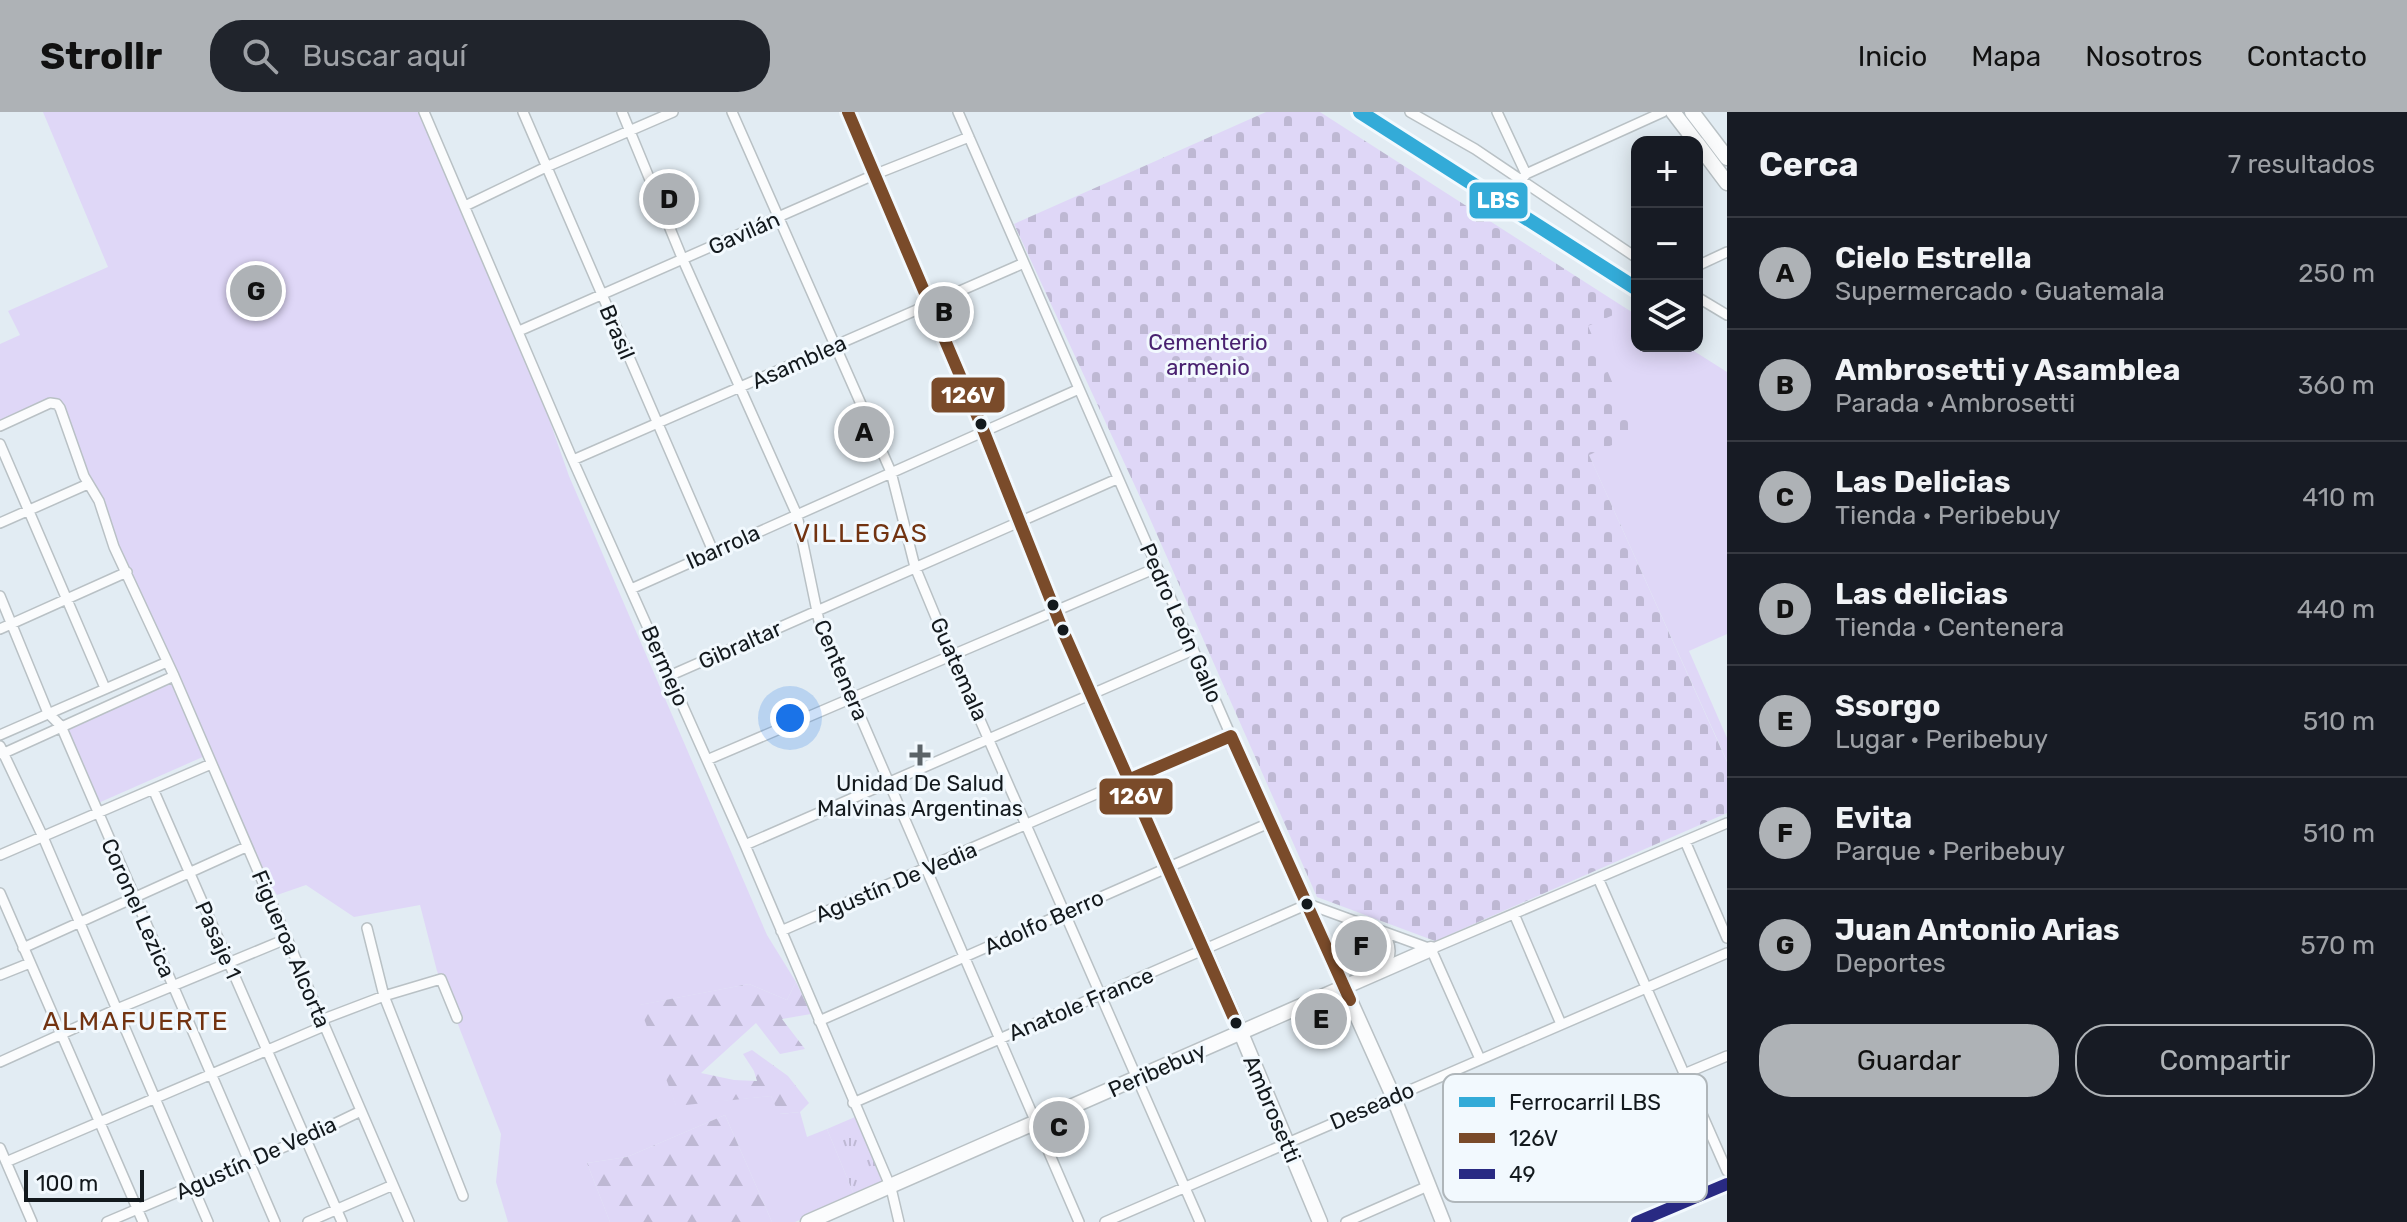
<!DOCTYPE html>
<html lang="es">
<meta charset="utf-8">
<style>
body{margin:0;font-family:Rubik,sans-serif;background:#20242c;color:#f1f3f6}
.controls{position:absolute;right:24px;top:24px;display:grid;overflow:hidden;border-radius:16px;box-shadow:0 4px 20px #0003}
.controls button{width:72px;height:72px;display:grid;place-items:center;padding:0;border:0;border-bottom:2px solid #363941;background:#171b24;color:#f1f3f6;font:40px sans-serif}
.scale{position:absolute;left:24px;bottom:20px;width:120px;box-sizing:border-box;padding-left:8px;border:4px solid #13191d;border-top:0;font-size:22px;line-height:28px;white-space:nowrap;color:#13191d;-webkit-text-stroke:6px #f2f9fe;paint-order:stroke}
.you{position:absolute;left:790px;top:606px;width:28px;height:28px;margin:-20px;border:6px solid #fff;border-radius:50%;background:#1a73e8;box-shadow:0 0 0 12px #1a73e833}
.badge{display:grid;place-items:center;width:52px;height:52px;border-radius:50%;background:#aeb2b6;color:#111;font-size:26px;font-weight:700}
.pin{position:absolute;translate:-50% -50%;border:4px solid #fff;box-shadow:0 2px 8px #0006}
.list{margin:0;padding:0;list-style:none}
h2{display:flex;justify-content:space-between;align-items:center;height:104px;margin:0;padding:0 32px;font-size:34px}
h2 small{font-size:26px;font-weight:400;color:#9ea1a6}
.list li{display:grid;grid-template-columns:52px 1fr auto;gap:24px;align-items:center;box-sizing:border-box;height:112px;padding:0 32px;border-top:2px solid #363941}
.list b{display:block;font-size:30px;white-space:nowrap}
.list p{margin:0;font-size:26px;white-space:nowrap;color:#9ea1a6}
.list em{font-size:26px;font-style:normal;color:#9ea1a6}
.actions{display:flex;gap:16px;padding:24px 32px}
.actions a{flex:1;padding:18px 0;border:2px solid #aeb2b6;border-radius:32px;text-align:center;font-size:28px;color:#aeb2b6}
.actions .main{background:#aeb2b6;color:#111}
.icon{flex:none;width:44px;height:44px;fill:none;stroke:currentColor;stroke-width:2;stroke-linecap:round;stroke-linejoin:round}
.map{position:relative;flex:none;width:1727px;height:1110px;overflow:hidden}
header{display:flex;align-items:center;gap:48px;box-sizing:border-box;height:112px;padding:0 40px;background:#aeb2b6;color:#111}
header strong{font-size:38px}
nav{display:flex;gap:44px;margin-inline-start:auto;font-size:28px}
.search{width:560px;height:72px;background:#20242c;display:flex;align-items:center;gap:20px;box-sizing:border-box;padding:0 28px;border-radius:32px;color:#9ea1a6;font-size:30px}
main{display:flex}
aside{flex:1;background:#171b24}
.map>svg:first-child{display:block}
.green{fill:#dfd7f7}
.forest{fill:url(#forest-firs)}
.cemetery{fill:url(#cemetery-stones)}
.park{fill:url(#park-tufts)}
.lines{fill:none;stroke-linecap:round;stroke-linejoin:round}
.street-casing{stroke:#b9c1c5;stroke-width:12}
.secondary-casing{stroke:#b9c1c5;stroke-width:17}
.street{stroke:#fbfcfd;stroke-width:9}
.secondary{stroke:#fbfcfd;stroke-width:14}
.bus-1-casing{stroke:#f2f9fe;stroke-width:18}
.bus-2-casing{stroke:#f2f9fe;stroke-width:18}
.bus-1{stroke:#7a4b2a;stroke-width:12}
.bus-2{stroke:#292a83;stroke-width:12}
.rail-1-casing{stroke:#f2f9fe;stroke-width:20}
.rail-1{stroke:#33abd8;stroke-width:14}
.bus-dot{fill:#13191d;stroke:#f2f9fe;stroke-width:3}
.poi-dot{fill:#5b6368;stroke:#f2f9fe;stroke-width:3}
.labels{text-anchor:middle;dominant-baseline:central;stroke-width:6;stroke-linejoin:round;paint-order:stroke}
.street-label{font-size:22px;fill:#13191d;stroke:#f2f9fe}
.park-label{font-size:22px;fill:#492170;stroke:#f2f9fe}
.poi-label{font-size:22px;fill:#13191d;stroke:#f2f9fe}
.quarter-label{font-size:26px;letter-spacing:2px;fill:#723311;stroke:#f2f9fe}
.key{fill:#f2f9fe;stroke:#afb6ba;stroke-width:2}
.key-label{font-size:22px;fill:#13191d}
.line-badge{stroke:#f2f9fe;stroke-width:3}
.badge-label{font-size:22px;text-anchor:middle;font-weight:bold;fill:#fff}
</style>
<header>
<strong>Strollr</strong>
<div class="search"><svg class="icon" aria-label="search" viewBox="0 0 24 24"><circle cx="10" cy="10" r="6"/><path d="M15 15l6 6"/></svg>Buscar aquí</div>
<nav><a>Inicio</a><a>Mapa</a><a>Nosotros</a><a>Contacto</a></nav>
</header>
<main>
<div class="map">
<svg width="1727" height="1110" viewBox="0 0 1727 1110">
<defs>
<pattern id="forest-firs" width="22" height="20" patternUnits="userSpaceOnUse" patternTransform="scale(2)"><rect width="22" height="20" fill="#dfd7f7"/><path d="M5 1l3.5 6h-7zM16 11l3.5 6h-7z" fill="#beb8d3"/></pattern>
<pattern id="cemetery-stones" width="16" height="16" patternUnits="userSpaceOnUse" patternTransform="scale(2)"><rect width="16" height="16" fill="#dfd7f7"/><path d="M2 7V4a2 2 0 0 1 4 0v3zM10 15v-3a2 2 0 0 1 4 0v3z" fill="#beb8d3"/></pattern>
<pattern id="park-tufts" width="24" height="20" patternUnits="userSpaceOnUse" patternTransform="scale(2)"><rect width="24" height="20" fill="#dfd7f7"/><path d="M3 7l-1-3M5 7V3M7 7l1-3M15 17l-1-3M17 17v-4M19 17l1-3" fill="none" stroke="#beb8d3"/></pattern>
</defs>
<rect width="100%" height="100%" fill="#e2ecf3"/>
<path class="green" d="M43,0h376l123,287 27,77 198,459 29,47 -9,18 -38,-16 -109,21 36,100 95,-9 9,18 20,-2 7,25 20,-8 28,68 -60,25h-23l-47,-107 -98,42 -40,6 23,59h-102l-12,-40 5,-48 -64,-163 -17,-66 -66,12 -48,-32 -29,10 -31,-48 -194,-448 -52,24v-79l20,-9 -12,-24 100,-44z
M1627,197l10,6v31h49l41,26v262l-38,17 38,87v23l-138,-306 -2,-130z
M171,568l34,76 -109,48 -34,-77z"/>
<path class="forest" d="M796,870l15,32 -29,5 23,30 -25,5 -24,-31 -55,50 33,7 23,1 -3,-10 -11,-17 9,-4 36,26 21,27 -9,9 -21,2 -8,-18 -95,10 -37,-101 110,-21 38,16z
M725,1003l47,107h-162l-23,-59 40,-6z"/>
<path class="cemetery" d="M1266,0h54l307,197 -39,17 47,109 -46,20 138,307v51l-292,128 -118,-44 -170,-385 -133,-288z"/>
<path class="park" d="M1347 835a14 14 0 1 1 28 0a14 14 0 1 1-28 0Z
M855,1005l29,69 -29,11 -28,-68z"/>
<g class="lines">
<g class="street-casing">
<path id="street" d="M424,0l147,344 174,389 146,343 8,34
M523,0l190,439
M622,0l61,148 114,255 22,106 260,601
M732,0l159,360 24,95 37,89 248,566
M958,0l273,624
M1410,0l65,37 162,109
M1497,0l29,62
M1521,68l5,-6 137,-62
M465,94l81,-39 127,-55
M1697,154l30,-14
M1697,185l30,18
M519,219l357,-157 93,-37
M0,314l50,-23 7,1 3,4 24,68 15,25 15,46 60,129 235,546
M0,332l105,244
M573,348l451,-197
M0,411l88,-39
M631,477l448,-200
M0,484l48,117 13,13 214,496
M0,517l127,-57
M669,564l448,-197
M0,623l167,-73
M0,634l43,91 165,385
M2,642l172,-78
M707,648l449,-192
M153,677l189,433
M1685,729l42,97
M745,733l448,-195
M0,743l211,-91
M1598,766l129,293
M0,781l143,329
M1514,802l47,110
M1344 839a23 23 0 1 1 46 0a23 23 0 1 1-46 0Z
M367,816l17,68 57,-17 16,39
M781,819l347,-151
M23,836l223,-101
M1431,837l296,-126
M1431,837l49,110
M0,863l30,-12
M321,908l63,-24 79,200
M819,909l450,-198
M0,950l117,-53 169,-70
M1684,962l43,-18
M853,991l455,-199 123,45
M0,1036l32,74
M6,1050l318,-136
M107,1110l198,-84 56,-27
M308,1110l85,-37
M1105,1110l622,-269
M1346,1110l82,-36
M1637,1110l90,-38"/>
</g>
<g class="secondary-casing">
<path id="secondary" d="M848,0l136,320 79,199 178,402 79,189
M1673,0l23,30
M1692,0l35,46
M1697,31l30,40
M1128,668l103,-44 162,360 50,126
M808,1110l623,-273"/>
</g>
<use href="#street" class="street"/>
<use href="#secondary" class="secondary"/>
<g class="bus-1-casing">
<path id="bus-1" d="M848,0l136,320 79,199 173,392
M1128,668l103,-44 119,264"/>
</g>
<g class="bus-2-casing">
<path id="bus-2" d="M1637,1110l90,-38"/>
</g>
<use href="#bus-1" class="bus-1"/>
<use href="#bus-2" class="bus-2"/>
<g class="rail-1-casing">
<path id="rail-1" d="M1360,0l277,177"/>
</g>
<use href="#rail-1" class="rail-1"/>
</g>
<g class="bus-dot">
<circle cx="981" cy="312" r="7"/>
<circle cx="1053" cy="493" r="7"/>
<circle cx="1063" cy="518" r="7"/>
<circle cx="1307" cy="792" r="7"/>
<circle cx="1236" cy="911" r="7"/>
</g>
<path class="poi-dot" d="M916 631h8v8h8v8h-8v8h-8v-8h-8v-8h8z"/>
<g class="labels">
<g class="street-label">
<text transform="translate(744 121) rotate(-24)">Gavilán</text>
<text transform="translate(617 220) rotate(67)">Brasil</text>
<text transform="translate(799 250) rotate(-24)">Asamblea</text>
<text transform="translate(723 435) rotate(-24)">Ibarrola</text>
<text transform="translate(1181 511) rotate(66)">Pedro León Gallo</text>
<text transform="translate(740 533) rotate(-24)">Gibraltar</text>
<text transform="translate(665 554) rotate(66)">Bermejo</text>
<text transform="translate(959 557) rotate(66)">Guatemala</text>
<text transform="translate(841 558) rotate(67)">Centenera</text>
<text transform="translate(896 770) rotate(-23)">Agustín De Vedia</text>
<text transform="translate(138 796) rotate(66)">Coronel Lezica</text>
<text transform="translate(1044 810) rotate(-24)">Adolfo Berro</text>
<text transform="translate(218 828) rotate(66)">Pasaje 1</text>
<text transform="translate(291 837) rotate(67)">Figueroa Alcorta</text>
<text transform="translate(1081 892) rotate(-23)">Anatole France</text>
<text transform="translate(1157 958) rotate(-24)">Peribebuy</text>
<text transform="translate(1372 994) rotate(-23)">Deseado</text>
<text transform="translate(1272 997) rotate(67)">Ambrosetti</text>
<text transform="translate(256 1046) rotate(-24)">Agustín De Vedia</text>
</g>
<g class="park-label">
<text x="1208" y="230">Cementerio<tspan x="1208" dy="25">armenio</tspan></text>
</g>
<g class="poi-label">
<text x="920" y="671">Unidad De Salud<tspan x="920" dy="25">Malvinas Argentinas</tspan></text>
</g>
<g class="quarter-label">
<text x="861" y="421">VILLEGAS</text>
<text x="136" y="909">ALMAFUERTE</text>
</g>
</g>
<rect x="1443" y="962" width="264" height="128" rx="12" class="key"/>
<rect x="1459" y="985" width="36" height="10" fill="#33abd8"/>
<rect x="1459" y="1021" width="36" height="10" fill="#7a4b2a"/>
<rect x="1459" y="1057" width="36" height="10" fill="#292a83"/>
<g class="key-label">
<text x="1509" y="998">Ferrocarril LBS</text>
<text x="1509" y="1034">126V</text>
<text x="1509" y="1070">49</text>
</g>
<g class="line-badge">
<rect x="1468" y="69" width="61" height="39" rx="8" fill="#33abd8"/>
<rect x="930" y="264" width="76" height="38" rx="8" fill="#7a4b2a"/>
<rect x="1098" y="665" width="76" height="39" rx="8" fill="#7a4b2a"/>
</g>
<g class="badge-label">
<text x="1498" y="96">LBS</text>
<text x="968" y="291">126V</text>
<text x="1136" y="692">126V</text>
</g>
</svg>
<div class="controls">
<button>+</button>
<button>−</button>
<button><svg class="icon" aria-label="layers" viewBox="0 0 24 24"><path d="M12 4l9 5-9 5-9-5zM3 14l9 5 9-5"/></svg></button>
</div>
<div class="scale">100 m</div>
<div class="you"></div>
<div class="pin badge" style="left:864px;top:320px">A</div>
<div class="pin badge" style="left:944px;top:200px">B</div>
<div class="pin badge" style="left:1059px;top:1015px">C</div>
<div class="pin badge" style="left:669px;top:87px">D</div>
<div class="pin badge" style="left:1321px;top:907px">E</div>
<div class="pin badge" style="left:1361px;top:834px">F</div>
<div class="pin badge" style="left:256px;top:179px">G</div>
</div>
<aside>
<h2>Cerca<small>7 resultados</small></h2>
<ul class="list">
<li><span class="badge">A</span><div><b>Cielo Estrella</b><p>Supermercado · Guatemala</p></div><em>250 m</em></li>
<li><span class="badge">B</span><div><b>Ambrosetti y Asamblea</b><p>Parada · Ambrosetti</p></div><em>360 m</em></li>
<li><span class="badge">C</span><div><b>Las Delicias</b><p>Tienda · Peribebuy</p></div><em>410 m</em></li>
<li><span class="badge">D</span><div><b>Las delicias</b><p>Tienda · Centenera</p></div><em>440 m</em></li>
<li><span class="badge">E</span><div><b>Ssorgo</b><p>Lugar · Peribebuy</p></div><em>510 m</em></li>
<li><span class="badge">F</span><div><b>Evita</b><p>Parque · Peribebuy</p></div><em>510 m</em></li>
<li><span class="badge">G</span><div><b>Juan Antonio Arias</b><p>Deportes</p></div><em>570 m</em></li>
</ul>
<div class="actions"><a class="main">Guardar</a><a>Compartir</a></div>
</aside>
</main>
